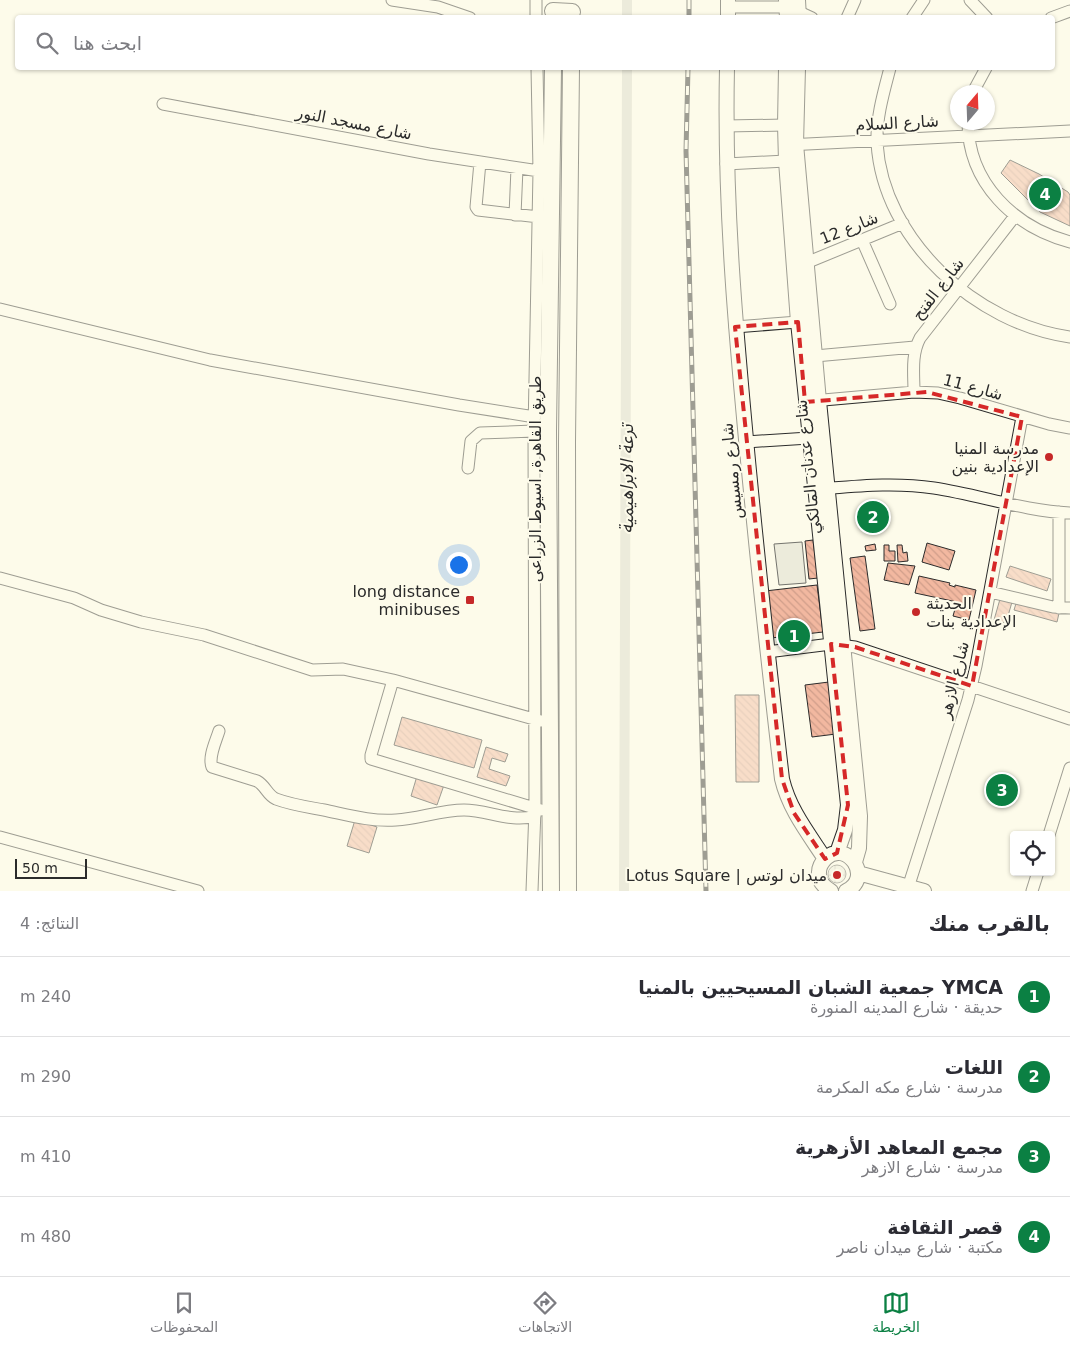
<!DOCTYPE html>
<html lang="ar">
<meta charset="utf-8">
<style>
body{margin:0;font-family:"DejaVu Sans","Noto Sans Arabic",sans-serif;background:#f2f2f3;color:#2b2b33;direction:rtl}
.controls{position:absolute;right:15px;bottom:15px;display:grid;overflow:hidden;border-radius:5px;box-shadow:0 1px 4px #0004}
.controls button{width:45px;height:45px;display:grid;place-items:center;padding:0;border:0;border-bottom:1px solid #e1e1e2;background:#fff;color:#2b2b33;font:25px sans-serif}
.compass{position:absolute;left:950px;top:85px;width:45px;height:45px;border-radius:50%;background:#fff;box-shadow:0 1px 4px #0004;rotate:19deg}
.scale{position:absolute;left:15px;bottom:12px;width:72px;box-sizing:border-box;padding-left:5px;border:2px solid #2b2b2b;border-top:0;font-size:14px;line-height:18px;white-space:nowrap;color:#2b2b2b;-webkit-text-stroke:4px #fdfbea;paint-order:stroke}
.you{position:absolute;left:458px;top:564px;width:18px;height:18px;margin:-12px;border:4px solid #fff;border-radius:50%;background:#1a73e8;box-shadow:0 0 0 8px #1a73e833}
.badge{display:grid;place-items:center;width:32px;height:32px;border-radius:50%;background:#0b8043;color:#fff;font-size:16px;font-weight:700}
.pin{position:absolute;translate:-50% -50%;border:2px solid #fff;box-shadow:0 1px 5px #0006}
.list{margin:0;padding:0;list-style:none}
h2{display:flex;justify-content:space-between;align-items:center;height:65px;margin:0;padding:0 20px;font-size:21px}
h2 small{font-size:16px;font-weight:400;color:#7c7c81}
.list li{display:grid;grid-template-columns:32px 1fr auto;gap:15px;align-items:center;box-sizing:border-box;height:80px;padding:0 20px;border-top:1px solid #e1e1e2}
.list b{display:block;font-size:19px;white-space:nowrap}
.list p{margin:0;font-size:16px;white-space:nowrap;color:#7c7c81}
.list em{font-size:16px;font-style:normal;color:#7c7c81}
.icon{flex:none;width:28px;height:28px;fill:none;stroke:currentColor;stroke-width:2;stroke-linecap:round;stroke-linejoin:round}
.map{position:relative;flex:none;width:1070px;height:891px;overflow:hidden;direction:ltr}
.search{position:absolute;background:#fff;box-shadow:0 1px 4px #0004;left:15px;right:15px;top:15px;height:55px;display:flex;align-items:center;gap:12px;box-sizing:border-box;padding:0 18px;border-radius:5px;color:#7c7c81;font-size:19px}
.sheet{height:385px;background:#fff}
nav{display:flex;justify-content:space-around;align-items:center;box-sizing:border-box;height:70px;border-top:1px solid #e1e1e2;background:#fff;font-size:14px;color:#7c7c81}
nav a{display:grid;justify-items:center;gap:2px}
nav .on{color:#0b8043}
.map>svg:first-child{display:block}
.green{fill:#ecebdb;stroke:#74746e}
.plaza{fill:url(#plaza-grid);stroke:#74746e}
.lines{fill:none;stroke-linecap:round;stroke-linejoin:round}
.canal{stroke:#d8d7c9;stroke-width:10}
.building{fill:url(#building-back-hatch);stroke:#2b2b2b}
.minor-casing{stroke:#2b2b2b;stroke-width:13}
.major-casing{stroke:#2b2b2b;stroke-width:16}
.highway-casing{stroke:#2b2b2b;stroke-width:18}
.minor{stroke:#fdfbea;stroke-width:11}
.major{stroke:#fdfbea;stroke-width:14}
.highway{stroke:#fdfbea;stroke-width:16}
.rail-casing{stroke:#2b2b2b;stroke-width:5}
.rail{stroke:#fdfbea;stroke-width:3;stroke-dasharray:9;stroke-linecap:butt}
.marked{fill:none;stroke:#d62828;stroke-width:4;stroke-dasharray:10 6;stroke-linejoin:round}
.poi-dot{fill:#c62828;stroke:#fdfbea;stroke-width:2}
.labels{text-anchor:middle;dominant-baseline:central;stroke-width:4;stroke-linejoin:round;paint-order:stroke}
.street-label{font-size:16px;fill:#2b2b2b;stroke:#fdfbea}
.poi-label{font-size:16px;fill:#2b2b2b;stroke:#fdfbea;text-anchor:end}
.water-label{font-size:18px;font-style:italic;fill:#2b2b2b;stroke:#fdfbea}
</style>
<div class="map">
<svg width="1070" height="891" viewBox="0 0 1070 891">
<defs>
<pattern id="plaza-grid" width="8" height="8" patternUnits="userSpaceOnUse" patternTransform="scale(1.25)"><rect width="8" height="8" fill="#eceadb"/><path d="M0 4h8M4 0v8" fill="none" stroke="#cbc9bc"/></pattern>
<pattern id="building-back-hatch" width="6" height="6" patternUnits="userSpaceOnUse" patternTransform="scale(1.25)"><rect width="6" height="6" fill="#f2b8a0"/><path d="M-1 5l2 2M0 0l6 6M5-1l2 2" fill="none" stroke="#d09e8a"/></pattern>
</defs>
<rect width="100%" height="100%" fill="#fdfbea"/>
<path class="green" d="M802,542l4,41 -27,2 -5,-41z"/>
<path class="plaza" d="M828 874a9 9 0 1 1 18 0a9 9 0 1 1-18 0Z"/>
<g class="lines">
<path class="canal" d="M627,18v-18
M624,891l3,-823"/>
</g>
<path class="building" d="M1010,160l29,14 29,18 2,3v31l-30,-14 -39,-39z
M813,540l5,38 -9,1 -4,-38z
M927,543l28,8 -6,19 -27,-8z
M875,544l1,6 -10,1 -1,-5z
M884,545h5v6h6v10h-11z
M897,545h5l1,8 4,-1 1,9 -10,1z
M865,556l10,73 -15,2 -10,-73z
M888,563l27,3 -6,19 -25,-5z
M1010,566l41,13 -4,12 -41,-14z
M919,576l31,7 -1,2 6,2v-2l21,5 -7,30 -16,-4 4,-14 -42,-9z
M817,585l6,47 -52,6 -6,-47z
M1018,597l42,12 -3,13 -43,-12z
M1000,599l12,3 -6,21 -12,-3z
M829,682l7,52 -24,3 -7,-52z
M735,695h24v87h-23z
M402,717l80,23 -8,28 -80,-23z
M486,747l22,7 -3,8 -13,-4 -3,11 21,7 -4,10 -29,-9z
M417,776l27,9 -7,20 -26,-9z
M355,820l22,7 -8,26 -22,-7z"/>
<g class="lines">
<g class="minor-casing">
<path id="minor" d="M392,0l46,7 32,11
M536,0v18
M970,0l17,18
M728,7h66
M799,12l13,6
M847,18l8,-18
M912,18l12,-18
M1051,18l19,-7
M890,68c-6,23 -14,50 -13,75 6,98 100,181 193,194
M973,92l13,-24
M163,104l266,50 110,17
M968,122c0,61 46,105 102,120
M726,126l59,-1
M787,145l283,-14
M480,162l-4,45 2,3 61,7
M726,164l60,-3
M515,215l2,-47
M862,240l28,64
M806,263l97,-40
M0,309l210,51 249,45 76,12
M735,327l63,-5
M815,356l100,-9
M914,392c0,-18 -3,-37 6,-54l95,-122
M812,401l102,-9 24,1 22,5 89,26 21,4
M746,442l63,-4
M468,468l3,-27 9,-8 54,-2
M819,489c39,-3 76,-7 115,-1 46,7 90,23 136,25
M1059,512v96
M0,578l74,20 27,12 40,12 63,13 108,35 31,-1 50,11 148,41
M990,592l63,15 17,1
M767,652l64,-8 24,3 215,72
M393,680l-22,75v4l170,51
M219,731c-3,10 -11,26 -7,36l45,14c9,5 10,14 19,18 16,6 32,8 48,11 24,5 48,12 72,10 22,-1 45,-10 68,-10 24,0 47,13 71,6
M1049,835l21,-67
M0,837l198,54
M532,891l3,-82 -1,-378 5,-260 -2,-103
M907,891l61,-191 8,-34 46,-249
M1032,891l6,-19"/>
</g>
<g class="major-casing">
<path id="major" d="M728,0v18
M786,0l1,18
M798,0l1,18
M727,68c-3,136 9,267 22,403 10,103 21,205 33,308 7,30 26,54 43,80
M786,68l-1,57 1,36 12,161 50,483 -3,25 -8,23
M798,68l-2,76 23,257 41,415 -1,32 -4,14
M858,873l66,18
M831,891c-7,-4 -13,-10 -12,-19 0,-5 3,-10 7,-14 21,-19 48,20 20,33"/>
</g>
<g class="highway-casing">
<path id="highway" d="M553,11l19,1
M551,891l-3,-460 5,-363
M568,891l-1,-449 4,-374"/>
</g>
<use href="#minor" class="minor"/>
<use href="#major" class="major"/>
<use href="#highway" class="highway"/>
<g class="rail-casing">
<path id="rail" d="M689,0v18
M688,68l-2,83 20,740"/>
</g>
<use href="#rail" class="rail"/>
</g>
<path d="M0 0H1070V891H0ZM798,322l7,80 122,-10 95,25 -50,269 -117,-39 -24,-3 17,161 -11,48 -12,6 -31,-46 -12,-34 -47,-452z" fill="#fdfbea" fill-opacity=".55" fill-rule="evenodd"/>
<path class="marked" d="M798,322l7,80 122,-10 95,25 -50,269 -117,-39 -24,-3 17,161 -11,48 -12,6 -31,-46 -12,-34 -47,-452z"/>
<g class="poi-dot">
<circle cx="1049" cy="457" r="5"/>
<rect x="465" y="595" width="10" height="10" rx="2.5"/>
<circle cx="916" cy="612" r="5"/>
<circle cx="837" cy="875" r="5"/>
</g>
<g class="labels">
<g class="street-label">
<text transform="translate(354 123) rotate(11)">شارع مسجد النور</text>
<text transform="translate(897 123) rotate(-3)">شارع السلام</text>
<text transform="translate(849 228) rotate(-22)">شارع 12</text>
<text transform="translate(938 289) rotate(-52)">شارع الفتح</text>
<text transform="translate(973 387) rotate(15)">شارع 11</text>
<text transform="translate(808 467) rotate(-96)">شارع عدنان المالكي</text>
<text transform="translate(732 471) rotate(-96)">شارع رمسيس</text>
<text transform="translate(535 479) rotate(-90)">طريق القاهرة, اسيوط الزراعى</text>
<text transform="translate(954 680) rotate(-76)">شارع الازهر</text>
</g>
<g class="poi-label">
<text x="1039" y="448">مدرسة المنيا<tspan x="1039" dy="18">الإعدادية بنين</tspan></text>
<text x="460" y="591">long distance<tspan x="460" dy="18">minibuses</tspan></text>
<text x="926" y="603" text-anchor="start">الحديثة<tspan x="926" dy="18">الإعدادية بنات</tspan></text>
<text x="827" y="875">Lotus Square | ميدان لوتس</text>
</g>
<g class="water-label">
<text transform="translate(626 479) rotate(-90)">ترعة الابراهيمية</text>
</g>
</g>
</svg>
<div class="controls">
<button><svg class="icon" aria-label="locate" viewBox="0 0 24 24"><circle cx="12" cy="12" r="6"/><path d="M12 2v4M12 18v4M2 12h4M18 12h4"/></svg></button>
</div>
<svg class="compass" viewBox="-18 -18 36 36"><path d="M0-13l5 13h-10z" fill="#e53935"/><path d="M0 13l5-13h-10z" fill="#7c7c81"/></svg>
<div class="scale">50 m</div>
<div class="you"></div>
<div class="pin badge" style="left:794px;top:636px">1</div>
<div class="pin badge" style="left:873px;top:517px">2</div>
<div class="pin badge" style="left:1002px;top:790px">3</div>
<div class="pin badge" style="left:1045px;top:194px">4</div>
<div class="search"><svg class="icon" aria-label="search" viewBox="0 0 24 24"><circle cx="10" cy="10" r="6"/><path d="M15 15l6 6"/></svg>ابحث هنا</div>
</div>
<section class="sheet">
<h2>بالقرب منك<small>النتائج: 4</small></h2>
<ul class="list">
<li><span class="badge">1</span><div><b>YMCA جمعية الشبان المسيحيين بالمنيا</b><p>حديقة · شارع المدينه المنورة</p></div><em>240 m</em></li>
<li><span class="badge">2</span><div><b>اللغات</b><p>مدرسة · شارع مكه المكرمة</p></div><em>290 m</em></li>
<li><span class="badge">3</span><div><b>مجمع المعاهد الأزهرية</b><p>مدرسة · شارع الازهر</p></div><em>410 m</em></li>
<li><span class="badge">4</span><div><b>قصر الثقافة</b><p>مكتبة · شارع ميدان ناصر</p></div><em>480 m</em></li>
</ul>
</section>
<nav>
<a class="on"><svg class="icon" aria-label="map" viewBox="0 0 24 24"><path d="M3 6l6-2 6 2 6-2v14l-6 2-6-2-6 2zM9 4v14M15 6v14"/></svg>الخريطة</a>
<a><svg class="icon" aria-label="directions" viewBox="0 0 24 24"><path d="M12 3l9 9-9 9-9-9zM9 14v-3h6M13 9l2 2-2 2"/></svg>الاتجاهات</a>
<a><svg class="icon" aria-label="saved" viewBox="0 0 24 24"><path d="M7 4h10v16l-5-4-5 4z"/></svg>المحفوظات</a>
</nav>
